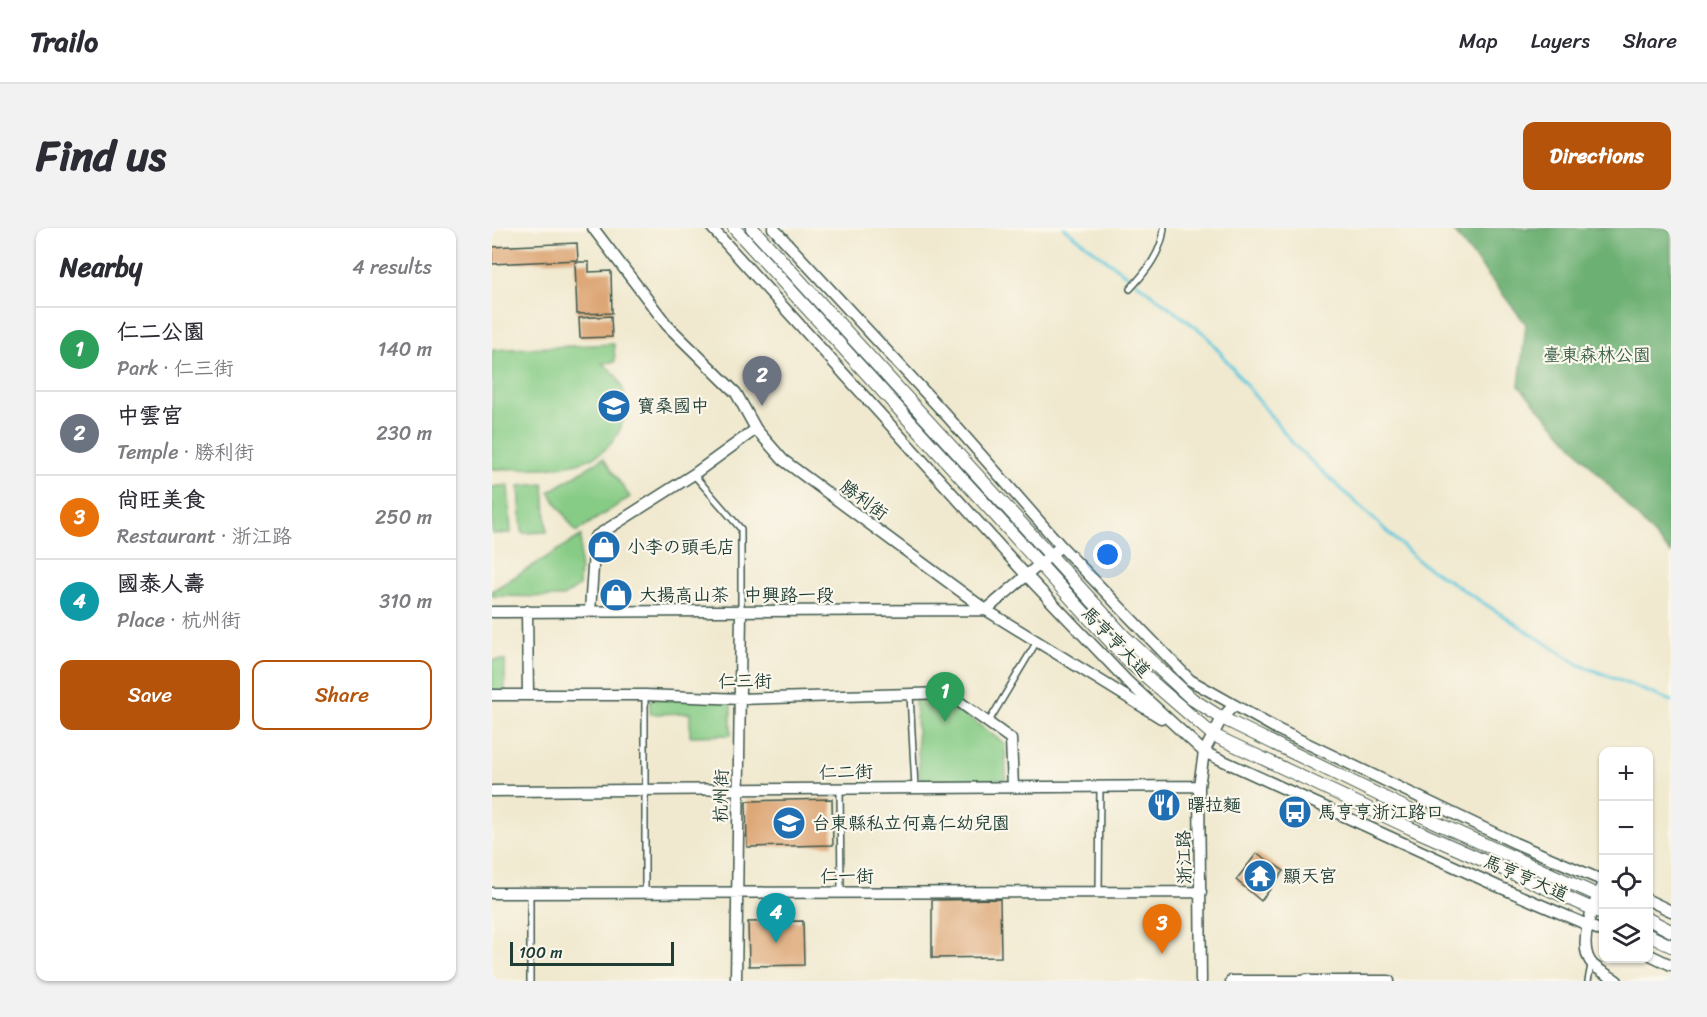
<!DOCTYPE html>
<meta charset="utf-8">
<style>
body{margin:0;font-family:Sriracha,"LXGW WenKai TC","Klee One",sans-serif;background:#f2f2f3;color:#2b2b33}
.controls{position:absolute;right:18px;bottom:18px;display:grid;overflow:hidden;border-radius:12px;box-shadow:0 2px 4px #0004}
.controls button{width:54px;height:54px;display:grid;place-items:center;padding:0;border:0;border-bottom:2px solid #e1e1e2;background:#fff;color:#2b2b33;font:30px sans-serif}
.scale{position:absolute;left:18px;bottom:15px;width:164px;box-sizing:border-box;padding-left:6px;border:3px solid #1f3d34;border-top:0;font-size:16px;line-height:21px;white-space:nowrap;color:#1f3d34;-webkit-text-stroke:4px #fbf7ec;paint-order:stroke}
.you{position:absolute;left:616px;top:327px;width:21px;height:21px;margin:-15px;border:4px solid #fff;border-radius:50%;background:#1a73e8;box-shadow:0 0 0 9px #1a73e833}
.badge{display:grid;place-items:center;width:39px;height:39px;border-radius:50%;background:#b45309;color:#fff;font-size:20px;font-weight:700}
.pin{position:absolute;translate:-50% -50px;filter:drop-shadow(0 2px 3px #0008)}
.pin::after{content:'';position:absolute;top:32px;width:21px;height:18px;background:inherit;clip-path:polygon(0 0,100% 0,50% 100%)}
.list{margin:0;padding:0;list-style:none}
h2{display:flex;justify-content:space-between;align-items:center;height:78px;margin:0;padding:0 24px;font-size:26px}
h2 small{font-size:20px;font-weight:400;color:#7c7c81}
.list li{display:grid;grid-template-columns:39px 1fr auto;gap:18px;align-items:center;box-sizing:border-box;height:84px;padding:0 24px;border-top:2px solid #e1e1e2}
.list b{display:block;font-size:22px;white-space:nowrap}
.list p{margin:0;font-size:20px;white-space:nowrap;color:#7c7c81}
.list em{font-size:20px;font-style:normal;color:#7c7c81}
.actions{display:flex;gap:12px;padding:18px 24px}
.actions a{flex:1;padding:14px 0;border:2px solid #b45309;border-radius:12px;text-align:center;font-size:21px;color:#b45309}
.actions .main{background:#b45309;color:#fff}
.icon{flex:none;width:33px;height:33px;fill:none;stroke:currentColor;stroke-width:2;stroke-linecap:round;stroke-linejoin:round}
.map{position:relative;flex:none;width:1179px;height:753px;overflow:hidden;border-radius:12px}
header{display:flex;align-items:center;gap:36px;box-sizing:border-box;height:84px;padding:0 30px;background:#fff;border-bottom:2px solid #e1e1e2}
header strong{font-size:28px}
nav{display:flex;gap:33px;margin-inline-start:auto;font-size:21px}
.intro{display:flex;align-items:center;justify-content:space-between;box-sizing:border-box;height:144px;padding:0 36px}
h1{margin:0;font-size:42px}
.button{padding:15px 27px;border-radius:12px;background:#b45309;color:#fff;font-size:21px;font-weight:700}
main{display:flex;gap:36px;padding:0 36px}
aside{flex:1;background:#fff;border-radius:12px;box-shadow:0 2px 4px #0004}
.map>svg:first-child{display:block}
.green{fill:#87cc86;stroke:#53845d;stroke-width:1.5}
.forest{fill:#6db073;stroke:#467654;stroke-width:1.5}
.lines{fill:none;stroke-linecap:round;stroke-linejoin:round}
.stream{stroke:#5fc7dc;stroke-width:3}
.building{fill:#dda675}
.service-casing{stroke:#3e574b;stroke-width:8}
.minor-casing{stroke:#3e574b;stroke-width:13}
.tertiary-casing{stroke:#3e574b;stroke-width:14}
.service{stroke:#fff;stroke-width:5}
.minor{stroke:#fff;stroke-width:10}
.tertiary{stroke:#fff;stroke-width:12}
.labels{text-anchor:middle;dominant-baseline:central;stroke-width:4.5;stroke-linejoin:round;paint-order:stroke}
.park-label{font-size:18px;fill:#396148;stroke:#fbf7ec}
.poi-label{font-size:18px;fill:#1f3d34;stroke:#fbf7ec;text-anchor:start}
.street-label{font-size:18px;fill:#1f3d34;stroke:#fbf7ec}
</style>
<header>
<strong>Trailo</strong>
<nav><a>Map</a><a>Layers</a><a>Share</a></nav>
</header>
<div class="intro"><h1>Find us</h1><a class="button">Directions</a></div>
<main>
<aside>
<h2>Nearby<small>4 results</small></h2>
<ul class="list">
<li><span class="badge" style="background:#2e9e5b">1</span><div><b>仁二公園</b><p>Park · 仁三街</p></div><em>140 m</em></li>
<li><span class="badge" style="background:#6b7280">2</span><div><b>中雲宮</b><p>Temple · 勝利街</p></div><em>230 m</em></li>
<li><span class="badge" style="background:#e8710a">3</span><div><b>尚旺美食</b><p>Restaurant · 浙江路</p></div><em>250 m</em></li>
<li><span class="badge" style="background:#0f9aa8">4</span><div><b>國泰人壽</b><p>Place · 杭州街</p></div><em>310 m</em></li>
</ul>
<div class="actions"><a class="main">Save</a><a>Share</a></div>
</aside>
<div class="map">
<svg width="1179" height="753" viewBox="0 0 1179 753">
<rect width="100%" height="100%" fill="#fbf7ec"/>
<filter id="ink" filterUnits="userSpaceOnUse"><feTurbulence type="fractalNoise" baseFrequency=".0167" numOctaves="2"/><feDisplacementMap in="SourceGraphic" scale="12" xChannelSelector="R" yChannelSelector="G"/><feConvolveMatrix kernelMatrix="1 2 1 2 8 2 1 2 1" color-interpolation-filters="sRGB"/></filter>
<filter id="wash" filterUnits="userSpaceOnUse"><feTurbulence type="fractalNoise" baseFrequency=".008" numOctaves="4" result="noise"/><feDisplacementMap in="SourceGraphic" scale="24" xChannelSelector="R" yChannelSelector="G"/><feGaussianBlur stdDeviation="1.35" result="paint"/><feColorMatrix in="noise" values="0 0 0 0 0 0 0 0 0 0 0 0 0 0 0 0 0 1.4 0 .05"/><feComposite in="paint" operator="in"/></filter>
<g filter="url(#wash)">
<rect width="100%" height="100%" fill="#f0e9cf"/>
<path class="green" d="M122,116l1,18 -13,1c16,11 25,27 23,47 -8,67 -83,57 -133,59v-119z
M111,230l27,39 -54,35 -27,-40z
M52,256l3,48 -25,1 -3,-47z
M16,257l3,48 -19,1v-47z
M89,308l-2,50 -16,11 -71,-1v-5z
M0,432h13v32h-13z
M239,469v38l-41,1v-23l-40,1v-15z
M423,471l30,1 60,44 1,35 -86,3z"/>
<path class="forest" d="M959,0h220v326l-152,-168 7,-62z"/>
<g class="lines">
<path class="stream" d="M572,0l142,107 89,111 125,116 158,102 93,37"/>
</g>
<g id="blocks">
<path class="building" d="M85,15l1,17 -86,4v-17z
M83,34h14v10l22,-1 1,42 -35,1z
M119,88l1,21 -32,1 -1,-20z
M340,571l1,46 -86,2 -1,-46z
M765,625l27,18 -23,30 -25,-21z
M508,671l1,58 -69,1v-58z
M311,693l1,44 -55,1 -1,-44z"/>
</g>
</g>
<g filter="url(#ink)">
<use href="#blocks" fill-opacity="0" stroke="#3e574b" stroke-width="1.5"/>
<g class="lines">
<g class="service-casing">
<path id="service" d="M638,61c16,-17 32,-37 34,-61
M202,247l47,54v83
M153,467v198
M418,467l5,92
M496,495l48,-80
M348,561l1,103
M607,664l1,-106
M38,665v88
M1096,753l3,-16"/>
</g>
<g class="minor-casing">
<path id="minor" d="M101,0l74,97 69,68 20,36 27,31 203,150 175,108
M220,0l314,347 101,106 77,71 293,134 107,46
M281,0l174,188 114,130 129,134 87,49 238,114 89,38
M35,383l1,84
M98,383l5,-74 99,-63 62,-45
M0,384l494,-2 75,-64
M0,467h153l95,4 207,-6 64,46 2,48
M0,563l707,-5
M1112,655c-10,19 -29,63 -11,82 7,6 17,11 24,16
M0,665l709,-1
M1156,672l23,11
M1156,726l23,11
M244,753l5,-369
M709,753l-2,-195 5,-34 18,-34 11,-12
M739,753h158"/>
</g>
<g class="tertiary-casing">
<path id="tertiary" d="M242,0l394,433 85,74 197,93 194,86
M260,0l373,409 67,62 30,19 208,102 174,78
M1156,691l23,12
M1156,707l23,11
M815,753v-1"/>
</g>
<use href="#service" class="service"/>
<use href="#minor" class="minor"/>
<use href="#tertiary" class="tertiary"/>
</g>
</g>
<defs>
<g id="school-disc" transform="scale(1.725)"><circle r="9.5" fill="#1f6fb2" stroke="#fbf7ec"/><path d="M0-5L7-2L0 1L-7-2ZM-4 1L0 2.5L4 1V4Q0 6-4 4Z" fill="#fff"/></g>
<g id="shop-disc" transform="scale(1.725)"><circle r="9.5" fill="#1f6fb2" stroke="#fbf7ec"/><path d="M-5-2.5h2.3a2.7 3.5 0 0 1 5.4 0H5L5.5 6h-11ZM-1.5-2.5h3a1.5 2.3 0 0 0-3 0Z" fill="#fff"/></g>
<g id="restaurant-disc" transform="scale(1.725)"><circle r="9.5" fill="#1f6fb2" stroke="#fbf7ec"/><path d="M-5-6h1v4h1v-4h1v4h1v-4h1v5L-1.5 .5V6h-2V.5L-5-1ZM5-6V6H3V1.5H1.5Q1.5-4 5-6Z" fill="#fff"/></g>
<g id="bus-disc" transform="scale(1.725)"><circle r="9.5" fill="#1f6fb2" stroke="#fbf7ec"/><path d="M-5-6H5V4H4V6H2V4H-2V6H-4V4H-5ZM-3.5-4V0h7V-4ZM-3.5 1.2v1.5H-2V1.2ZM2 1.2v1.5H3.5V1.2Z" fill="#fff"/></g>
<g id="temple-disc" transform="scale(1.725)"><circle r="9.5" fill="#1f6fb2" stroke="#fbf7ec"/><path d="M0-6L5-2H3V0L6.5 2.5H4V6H1.5V3h-3V6H-4V2.5H-6.5L-3 0V-2H-5Z" fill="#fff"/></g>
</defs>
<g fill-rule="evenodd">
<use href="#school-disc" x="122" y="178"/>
<use href="#shop-disc" x="112" y="319"/>
<use href="#shop-disc" x="124" y="367"/>
<use href="#restaurant-disc" x="672" y="577"/>
<use href="#bus-disc" x="803" y="584"/>
<use href="#school-disc" x="297" y="595"/>
<use href="#temple-disc" x="768" y="648"/>
</g>
<g class="labels">
<g class="park-label">
<text x="1105" y="127">臺東森林公園</text>
</g>
<g class="poi-label">
<text x="145" y="178">寶桑國中</text>
<text x="135" y="319">小李の頭毛店</text>
<text x="147" y="367">大揚高山茶</text>
<text x="695" y="577">曙拉麵</text>
<text x="826" y="584">馬亨亨浙江路口</text>
<text x="320" y="595">台東縣私立何嘉仁幼兒園</text>
<text x="791" y="648">顯天宮</text>
</g>
<g class="street-label">
<text transform="translate(372 272) rotate(36)">勝利街</text>
<text x="297" y="367">中興路一段</text>
<text transform="translate(624 414) rotate(46)">馬亨亨大道</text>
<text x="253" y="453">仁三街</text>
<text transform="translate(354 544) rotate(-1)">仁二街</text>
<text transform="translate(229 568) rotate(-89)">杭州街</text>
<text transform="translate(692 629) rotate(-91)">浙江路</text>
<text x="355" y="648">仁一街</text>
<text transform="translate(1034 650) rotate(23)">馬亨亨大道</text>
</g>
</g>
</svg>
<div class="controls">
<button>+</button>
<button>−</button>
<button><svg class="icon" aria-label="locate" viewBox="0 0 24 24"><circle cx="12" cy="12" r="6"/><path d="M12 2v4M12 18v4M2 12h4M18 12h4"/></svg></button>
<button><svg class="icon" aria-label="layers" viewBox="0 0 24 24"><path d="M12 4l9 5-9 5-9-5zM3 14l9 5 9-5"/></svg></button>
</div>
<div class="scale">100 m</div>
<div class="you"></div>
<div class="pin badge" style="left:453px;top:494px;background:#2e9e5b">1</div>
<div class="pin badge" style="left:270px;top:178px;background:#6b7280">2</div>
<div class="pin badge" style="left:670px;top:726px;background:#e8710a">3</div>
<div class="pin badge" style="left:284px;top:715px;background:#0f9aa8">4</div>
</div>
</main>
